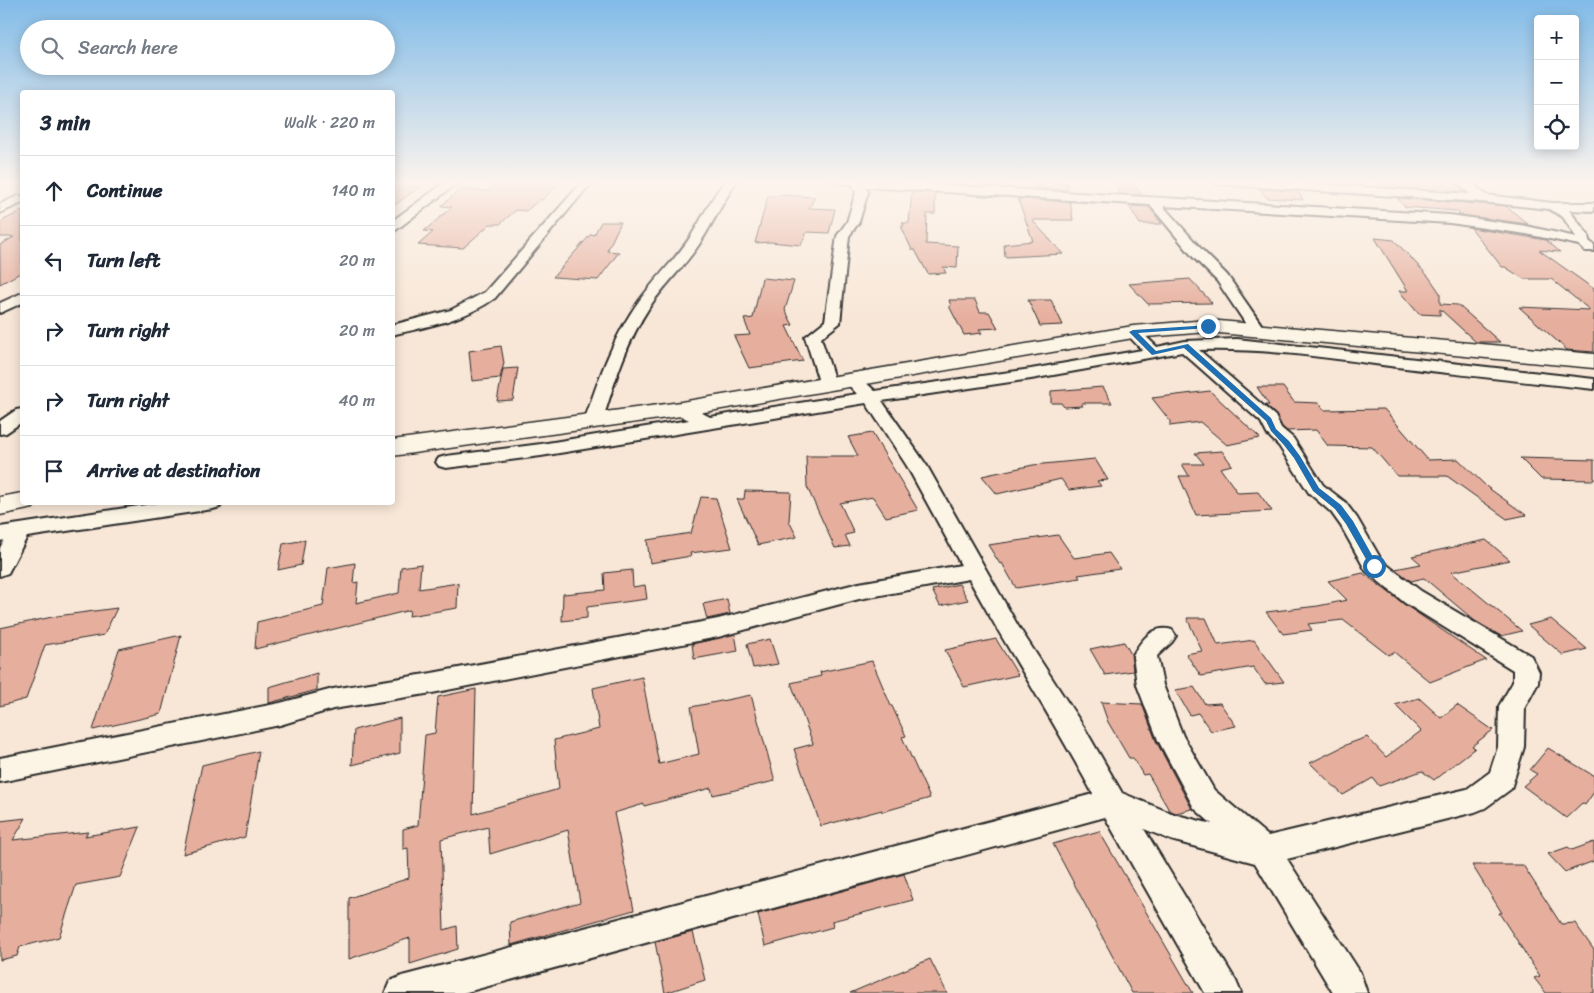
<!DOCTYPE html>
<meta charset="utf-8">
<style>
body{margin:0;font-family:Sriracha,sans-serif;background:#f2f2f3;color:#1f2937}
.controls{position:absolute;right:15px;top:15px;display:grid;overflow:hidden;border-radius:5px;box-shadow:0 2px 12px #0003}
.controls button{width:45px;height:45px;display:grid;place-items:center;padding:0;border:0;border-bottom:1px solid #e0e1e3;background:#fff;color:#1f2937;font:25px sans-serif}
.stop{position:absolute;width:15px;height:15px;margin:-11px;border:4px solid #1f6fb2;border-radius:50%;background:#fff}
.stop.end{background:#1f6fb2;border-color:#fff;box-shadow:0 1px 5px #0008}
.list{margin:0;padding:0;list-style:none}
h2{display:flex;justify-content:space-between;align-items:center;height:65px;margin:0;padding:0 20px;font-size:21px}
h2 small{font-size:16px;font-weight:400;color:#747a83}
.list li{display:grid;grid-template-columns:32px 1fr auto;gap:15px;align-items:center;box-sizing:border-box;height:70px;padding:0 20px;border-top:1px solid #e0e1e3}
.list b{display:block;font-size:19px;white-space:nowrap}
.list em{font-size:16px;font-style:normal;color:#747a83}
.icon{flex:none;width:28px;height:28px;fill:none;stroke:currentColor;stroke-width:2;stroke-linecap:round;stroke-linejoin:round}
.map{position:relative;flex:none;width:1594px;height:993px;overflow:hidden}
.search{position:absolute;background:#fff;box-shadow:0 2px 12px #0003;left:20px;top:20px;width:375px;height:55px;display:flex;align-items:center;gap:12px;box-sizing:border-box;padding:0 18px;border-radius:28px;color:#747a83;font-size:19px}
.panel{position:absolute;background:#fff;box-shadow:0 2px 12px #0003;left:20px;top:90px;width:375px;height:415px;border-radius:5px}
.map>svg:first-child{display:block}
.building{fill:#e6ae9d;stroke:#2b2b2b}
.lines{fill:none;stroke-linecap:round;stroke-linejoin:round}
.street-casing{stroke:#2b2b2b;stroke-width:4}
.secondary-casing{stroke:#2b2b2b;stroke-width:3}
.street{fill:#fcf5e5;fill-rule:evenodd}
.secondary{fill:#fcf5e5;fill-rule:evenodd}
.route{fill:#1f6fb2}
</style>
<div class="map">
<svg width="1594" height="993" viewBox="0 0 1594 993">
<rect width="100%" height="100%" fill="#f8e7d7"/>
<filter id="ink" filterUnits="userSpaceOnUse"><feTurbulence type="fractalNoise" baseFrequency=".02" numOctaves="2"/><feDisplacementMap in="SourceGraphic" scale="10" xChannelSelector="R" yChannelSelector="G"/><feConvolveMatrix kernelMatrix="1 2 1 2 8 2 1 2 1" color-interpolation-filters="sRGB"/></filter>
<g filter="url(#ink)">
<path class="building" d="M499,181h63l-20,19h-3l-13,11 -10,-1 -16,14h-10l-27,24 -45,-3 15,-13 -9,-1 28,-24 -11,-1 20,-17 27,2z
M1034,181l33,2 1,7 -33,-2z
M1382,181h72l11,11 -78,-5z
M1113,182h20l9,13 -21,-1z
M392,185l29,1 -29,21z
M1260,189l38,2 5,9 -36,-2z
M912,192l23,1v21h-8l-1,30 32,2 -1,22 -14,-1 3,6 -18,1 -13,-24h-3l-11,-24h3l-2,-3h7z
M778,195l37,2 -6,11 26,1 -6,24 -22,-1 -6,13 -31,-3 -15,1 13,-47h10z
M1397,198l109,8 22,18 -68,-9 -3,-4 -52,-4z
M1018,199l52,3 3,18h-41l31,34 -58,3 -1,-13 29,-3z
M1129,206l20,1 13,17h-22z
M22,211v61l-22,12v-39l14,-8h-14v-15z
M601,222h20l-14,29 12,1 -21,28 -45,-3 38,-43 3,1z
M1471,228l75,12 14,12 -21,-2 55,39v63l-27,-2 -48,-43 71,3 -39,-31h-27l-19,-12h-3z
M1375,238l19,2 35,37 11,16v11l18,1 42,37h-24l-36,-33v6l-21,-1 -20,-23h9z
M762,278l32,3 -9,29 8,15 -7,1 17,35 -54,7 -15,-32 16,-1 -6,-16 9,-1z
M1190,279l22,24 -64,1 -19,-20z
M949,300h26l5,12h9l9,16 -19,1 3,4 -18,2 -15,-29h2z
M1028,300h23l12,25 -23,1z
M501,346l3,17 -4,15 -28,3 -3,-30z
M518,368l-5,32 -16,1 6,-32z
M1103,387l9,16h-31l2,3 -19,1 -3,-4h-10v-12z
M1257,387h26l11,15 25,1 5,7 60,-1 44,51 30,-1 29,28 39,28 -19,4 -60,-43h-50l-25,-29 -44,-1 -12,-16 -29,1 -5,-4 -6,-12 -11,-10h4z
M1210,391l50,47 -33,7 -27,-23 -30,4v-5l-18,-23z
M872,433l46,77 -32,7 -13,-20 -33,6 14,30 -9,2 5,11 -15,2 -28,-61 -1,-31h52l-10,-19z
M1222,451l10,14 -12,3 18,25 20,-1 14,19 -76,4 -17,-39h10l-7,-12h22l-9,-11z
M1520,458l74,2v20l-53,-1z
M1095,459l13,21 -11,1 4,5 -32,4 -8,-11 -64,15 -15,-18 51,-11z
M745,491l46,1 -2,29 8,16 -39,8 -21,-46h7z
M701,497l15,1 16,50 -42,5 1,3 -41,7 -3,-23 44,-7z
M1058,535l16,23 35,-5 11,16 -42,6 2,3 -64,10 -14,-25 -2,1 -12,-19z
M305,540l-4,25 -23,5 5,-26z
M1486,540l24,20 -59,12 71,59 -21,5 -26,-15 -51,-43 -13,3 -16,-12 26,-5 -9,-8z
M355,563l-2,20 5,-1 -2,21 43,-10 2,-26 20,-3 -2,25 39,-6 -1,25 -48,8 1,-6 -155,39 2,-27 66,-16 5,-38z
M632,570l1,17 12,-2 2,14 -60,8v11l-25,3 1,-27 42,-4 -1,-17z
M1363,573l41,31 82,56 -56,22 -36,-30 -6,3 -45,-35 -35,4 4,6 -29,4 -17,-22 52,-6 29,-6 -19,-19z
M959,584l9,16 -28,6 -8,-16z
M727,599l3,15 -23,5 -4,-15z
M117,608l-13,27 -59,10 -19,54 -26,7v-78l57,-12z
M1187,618h19l12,27 36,-5 30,42 -19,2 -12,-17 -52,9 -15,-22 16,-3z
M1551,619l36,30 -24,6 -35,-30z
M735,634l3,17 -44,8 -2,-15z
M181,635l-20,79 -68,16 26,-81z
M770,639l8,25 -25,4 -6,-24z
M996,639l22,36 -54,12 -19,-37z
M1124,642l7,12 2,17 -28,4 -15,-26z
M872,661l19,45h1l14,30 -4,1 28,61 -48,14v-2l-61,16 -27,-77 19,-5 -22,-61 30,-7 -1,-4z
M317,673v17l-48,13v-16z
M642,677l17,87 40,-10 -8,-47 60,-12 24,86 -62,14 -2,-7 -67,18v-2l-30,9 20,97 -123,35 -1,-23 70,-20 -12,-72 -78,24 -2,-27 -47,12 3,91 13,-4 1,23 -48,15v-26l-61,21v-61l60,-20 -1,-30 -5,1v-20l15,-4 7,-90 10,-2 3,-36 38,-8 -3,125 86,-25 -5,-49 45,-11 -6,-41z
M1194,687l11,17 15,-1 16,23 -25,5 -13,-18 -8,2 -15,-25z
M1419,698l22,20 16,-13 36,25 -21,16 3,2 -41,32 -12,-9 -43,15 -6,-8 -30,17 -33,-32 38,-19 19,-7 19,20 35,-26 -26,-26z
M1101,702l41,2 14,37 36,68 -16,4 -7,-3 -21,-36 -5,1 -10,-17h-4l-21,-36z
M400,718v35l-48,12 2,-35z
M1548,748l46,28v16l-9,13 -3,-2 -16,15 -43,-32 14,-12 -7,-4z
M259,751l-14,86 -62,17 19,-89z
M26,818l-13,22 75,-8 -3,4 55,-9 -20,50 -44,8 -17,52 -39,10 -3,9 -17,4v-139z
M1099,831l39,67 55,95h-61l-79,-149z
M1594,842v19l-29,11 -17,-18 20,-7 4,3z
M1472,865h51l38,59 14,-1 19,27v43h-48l-12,-15 6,-2 -41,-63h3z
M904,874l9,26 -81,21 1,6 -68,19 -7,-32z
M693,932l12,48 -40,13 -10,-51z
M930,959l17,34h-97z"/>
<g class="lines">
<g class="street-casing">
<path id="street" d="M447,181h13l-64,49 -4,1v-10z
M583,181h13l-10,8 -91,109c-30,22 -66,28 -103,37v-10l59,-15 34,-18z
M725,181h12c-14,20 -24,42 -37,62 -15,23 -35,41 -50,63 -23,35 -35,74 -47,113l-3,4 -6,1 -6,-1 -3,-4c14,-41 28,-82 54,-118 15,-21 35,-40 50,-62 13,-19 21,-40 36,-58z
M835,181h42l573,34 76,11 50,11 -13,-20 -14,-8 -66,-7 -267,-18 -6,-3h56l204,13 -14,-13h13l17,14 67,8h41v8l-25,-1 19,25 1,6 5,4v6h-9l-6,-6 -53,-11 -76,-11 -287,-17 40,45 24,24 38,55 -3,3h-10l-35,-52 -24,-24 -43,-52 -285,-18 3,5 -9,30 -10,14 -9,87 -19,15 15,47 -2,4h-12l-2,-4 -15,-48 20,-16 12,-85 10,-14 9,-30 -3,-7 -16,-2z
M18,196h4v7l-22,10v-9z
M22,293v10l-22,10v-10z
M1133,327l5,2 19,18 28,-6 52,-2 357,40v10c-66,-7 -132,-14 -197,-22 -66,-9 -131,-19 -198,-17l76,66 6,12 12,10 30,47 22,17 12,16 25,43 39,30 110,65 8,16 -1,11 -13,24 -1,40 -13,42 -26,19 -10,4 -188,47 73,113 7,21h-34l-78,-130 -84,-23 -27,-11 92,152 5,12h-36l-100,-176 -642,176h-78l5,-12 12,-5 691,-182c-39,-73 -84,-142 -124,-215l-110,20 -141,38 -286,56 -99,16 -53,16 -280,57v-24l280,-55 53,-14 99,-16 286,-54 141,-36 102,-18 -54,-99 -41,-63 -325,53 -95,12 -7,-2 -3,-4 3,-4 7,-2 95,-12 148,-24 -14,-7 -3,-4 3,-4 6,-1 6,1 23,12 147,-23 -13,-14 2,-4c13,-3 20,7 29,15l156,-22 111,-19 -17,-18 3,-3zM1182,352l79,70 6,12 12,12 30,47 22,19 10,14 25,45 39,32 108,67v12l-14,24 -1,41 -8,25 -23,17 -199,47 -54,-46 -31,-54 -20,-51 -6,-29 15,-14 4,-6 -4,-6c-18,-6 -31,10 -39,25l4,30 21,55 36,68 18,16 -39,-10 -51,-21 -37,-64 -67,-103 -91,-160 -45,-65 149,-22z
M22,409v13l-16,11 -6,1v-13l16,-11z
M165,502h58l-3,5 -7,2 -186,28 -19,36 -8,3v-28l4,-8 -4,1v-14z"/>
</g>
<g class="secondary-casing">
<path id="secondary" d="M1208,320l386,34v14l-386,-36 -75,6 -452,78 -289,40v-16l289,-38 452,-76z
M22,493v9h15l-4,6 -33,7v-18z"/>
</g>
<use href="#street" class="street"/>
<use href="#secondary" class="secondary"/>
</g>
</g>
<linearGradient id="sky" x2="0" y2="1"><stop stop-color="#81bbe8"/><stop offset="0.57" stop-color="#fcf4ed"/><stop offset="1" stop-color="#fcf4ed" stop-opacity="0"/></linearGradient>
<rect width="1594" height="320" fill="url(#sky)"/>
<path class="route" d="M1210,325l1,1 -3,2 -70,5 18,18 32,-7 83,74 5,11 13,12 11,15 19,32 22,17 12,16 25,45 -1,2h-6l-25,-44 -11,-15 -22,-18 -19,-33 -11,-14 -12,-13 -5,-10 -82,-73 -32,7 -23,-23 4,-2z"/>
</svg>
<div class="controls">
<button>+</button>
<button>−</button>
<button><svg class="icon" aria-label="locate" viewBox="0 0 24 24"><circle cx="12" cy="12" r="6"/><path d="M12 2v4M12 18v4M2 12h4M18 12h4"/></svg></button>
</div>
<div class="stop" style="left:1374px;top:566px"></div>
<div class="stop end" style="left:1208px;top:326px"></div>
<div class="search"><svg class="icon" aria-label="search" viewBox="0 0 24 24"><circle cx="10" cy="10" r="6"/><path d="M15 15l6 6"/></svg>Search here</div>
<section class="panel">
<h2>3 min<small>Walk · 220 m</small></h2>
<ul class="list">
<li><svg class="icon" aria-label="ahead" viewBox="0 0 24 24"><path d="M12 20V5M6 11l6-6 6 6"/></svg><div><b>Continue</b></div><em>140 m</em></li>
<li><svg class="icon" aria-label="left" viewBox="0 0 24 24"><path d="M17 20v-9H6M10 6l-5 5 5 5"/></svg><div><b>Turn left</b></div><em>20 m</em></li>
<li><svg class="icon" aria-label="right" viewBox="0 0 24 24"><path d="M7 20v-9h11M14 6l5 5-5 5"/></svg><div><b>Turn right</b></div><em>20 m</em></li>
<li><svg class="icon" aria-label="right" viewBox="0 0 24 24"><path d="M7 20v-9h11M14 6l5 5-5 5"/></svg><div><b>Turn right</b></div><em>40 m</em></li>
<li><svg class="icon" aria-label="arrive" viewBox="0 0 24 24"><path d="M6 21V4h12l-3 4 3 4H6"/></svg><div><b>Arrive at destination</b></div></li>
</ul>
</section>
</div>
